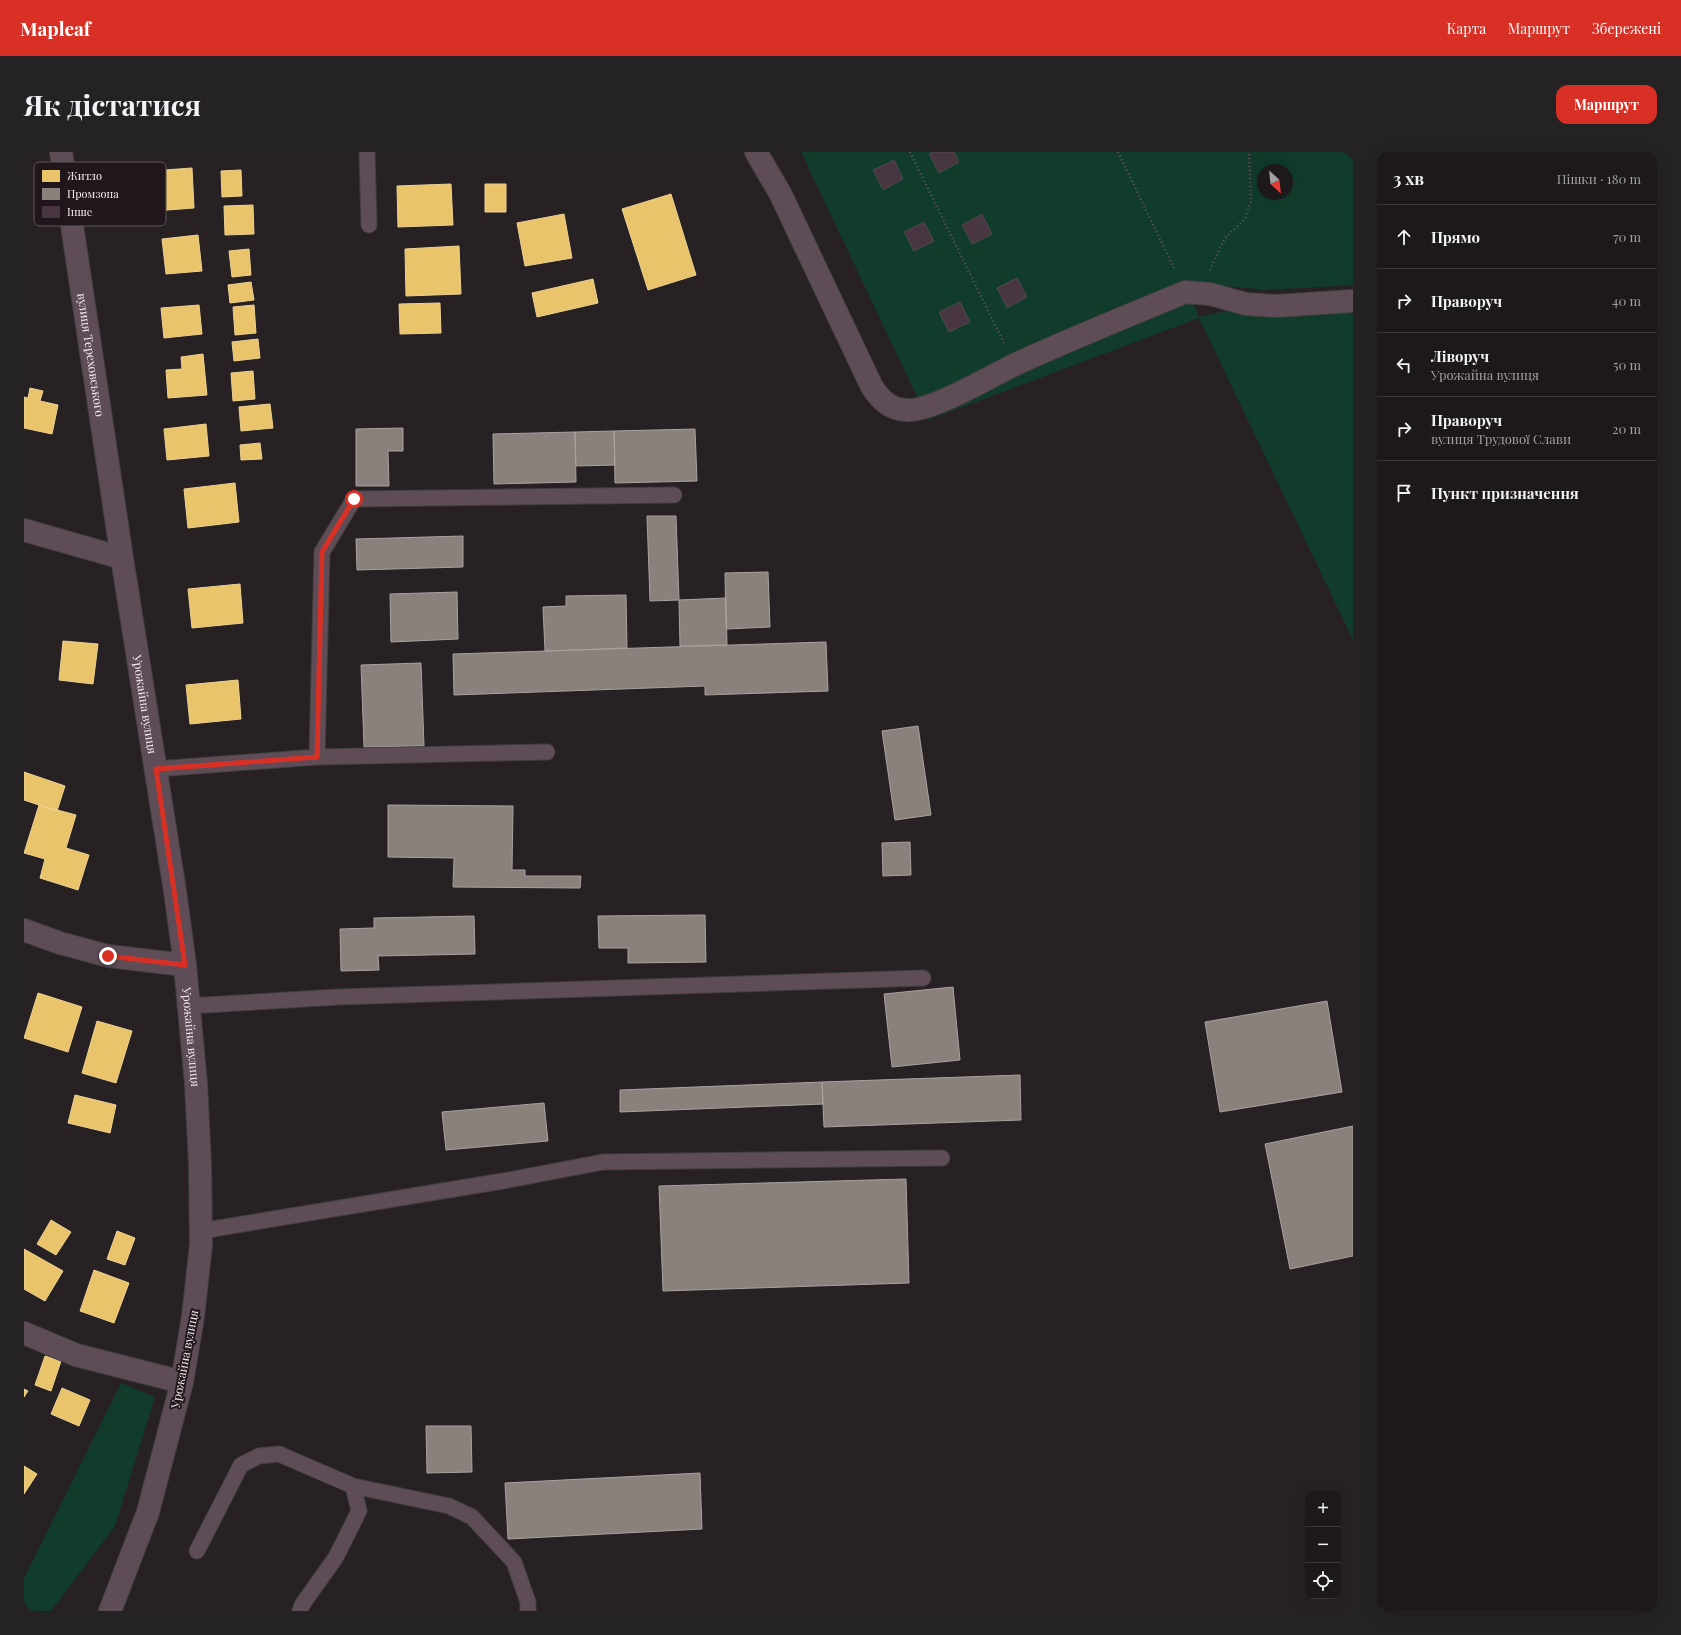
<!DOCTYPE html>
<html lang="uk">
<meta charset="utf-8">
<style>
body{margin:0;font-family:"Playfair Display",serif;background:#252224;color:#f1f3f6}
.controls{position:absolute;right:12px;bottom:12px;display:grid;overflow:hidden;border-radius:8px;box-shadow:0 4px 16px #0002}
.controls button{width:36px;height:36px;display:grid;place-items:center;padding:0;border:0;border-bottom:1px solid #3b383a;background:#1d191b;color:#f1f3f6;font:20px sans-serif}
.compass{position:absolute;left:1233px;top:12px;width:36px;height:36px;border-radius:50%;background:#1d191b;box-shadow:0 4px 16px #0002;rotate:153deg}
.stop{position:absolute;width:12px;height:12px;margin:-9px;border:3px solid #d93025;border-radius:50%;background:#fff}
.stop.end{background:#d93025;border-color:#fff;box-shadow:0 1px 4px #0008}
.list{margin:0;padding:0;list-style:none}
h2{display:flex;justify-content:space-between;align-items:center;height:52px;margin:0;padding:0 16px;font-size:17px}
h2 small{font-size:13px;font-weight:400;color:#a0a0a3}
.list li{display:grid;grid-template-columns:26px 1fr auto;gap:12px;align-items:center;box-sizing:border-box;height:64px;padding:0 16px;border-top:1px solid #3b383a}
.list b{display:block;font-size:15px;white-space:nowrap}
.list p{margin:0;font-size:13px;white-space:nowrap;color:#a0a0a3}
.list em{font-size:13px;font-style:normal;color:#a0a0a3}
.icon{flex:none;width:22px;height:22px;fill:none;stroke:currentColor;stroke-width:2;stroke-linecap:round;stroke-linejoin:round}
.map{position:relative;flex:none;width:1329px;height:1459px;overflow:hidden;border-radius:12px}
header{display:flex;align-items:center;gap:24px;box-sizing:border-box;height:56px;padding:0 20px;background:#d93025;color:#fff}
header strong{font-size:19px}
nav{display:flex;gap:22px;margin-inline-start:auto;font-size:14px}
.intro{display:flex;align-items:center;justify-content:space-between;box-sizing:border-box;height:96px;padding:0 24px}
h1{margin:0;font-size:28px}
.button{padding:10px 18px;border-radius:12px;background:#d93025;color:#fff;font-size:14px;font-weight:700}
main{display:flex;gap:24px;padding:0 24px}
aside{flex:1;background:#1d191b;border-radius:12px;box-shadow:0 4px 16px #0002}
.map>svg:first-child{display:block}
.green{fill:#113b2b;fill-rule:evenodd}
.homes{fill:#e9c46a;stroke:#edd192}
.industry{fill:#8a817c;stroke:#aaa29f}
.building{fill:#483742;stroke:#4e4a4c}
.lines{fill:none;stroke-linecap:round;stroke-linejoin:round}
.service-casing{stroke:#433f41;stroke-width:17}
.minor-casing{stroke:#433f41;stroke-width:24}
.path{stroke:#62565c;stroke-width:2.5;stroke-dasharray:1 3;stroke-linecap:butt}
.service{stroke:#5e4d57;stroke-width:15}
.minor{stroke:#5e4d57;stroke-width:22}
.route{stroke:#d93025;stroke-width:5}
.labels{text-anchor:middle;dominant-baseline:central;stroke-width:4;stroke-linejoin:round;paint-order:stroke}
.street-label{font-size:12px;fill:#f5eef1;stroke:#20161b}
.key{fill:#20161b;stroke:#60575b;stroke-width:1}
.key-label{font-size:11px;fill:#f5eef1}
</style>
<header>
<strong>Mapleaf</strong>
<nav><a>Карта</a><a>Маршрут</a><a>Збережені</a></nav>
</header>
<div class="intro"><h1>Як дістатися</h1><a class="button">Маршрут</a></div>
<main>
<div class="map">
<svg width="1329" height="1459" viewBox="0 0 1329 1459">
<rect width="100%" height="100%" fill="#272124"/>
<path class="green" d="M777,0h552v133l-87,5 -81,-8 14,35 31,-7 123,2v328l-154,-322 -271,102zM1239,18h24v24h-24z
M97,1231l34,14 -40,129 -64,85h-27v-33z"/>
<path class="homes" d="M168,16l2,40 -40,3 -3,-40z
M217,18l1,26 -20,1 -1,-26z
M427,32l2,41 -55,2 -1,-41z
M461,32h21v28h-21z
M647,42l25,81 -48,15 -26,-81z
M229,53l1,29 -29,1 -1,-29z
M540,62l8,44 -47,8 -8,-43z
M174,83l4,36 -36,3 -4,-35z
M435,94l2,48 -55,2 -1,-47z
M225,97l2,26 -19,2 -3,-26z
M569,127l5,24 -61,14 -5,-24z
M227,130l3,18 -24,3 -2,-18z
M416,151l1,30 -41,1 -1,-30z
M175,153l3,29 -38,4 -3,-30z
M230,153l2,28 -21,2 -2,-28z
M234,187l2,19 -26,3 -2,-19z
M179,202l4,41 -39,3 -2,-28 16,-1 -1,-12z
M229,219l2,28 -22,2 -2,-28z
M6,236l13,3 -3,10 18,4 -6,29 -28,-6v-31l4,1z
M246,252l3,24 -32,3 -2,-24z
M182,272l3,32 -42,4 -3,-31z
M236,291l2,16 -21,1 -1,-15z
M211,331l4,39 -51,6 -4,-39z
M216,432l3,39 -51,5 -4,-39z
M39,489l35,3 -5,40 -34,-4z
M214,528l3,39 -51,5 -4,-39z
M0,620l41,14 -8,25 -33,-11z
M15,653l37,10 -10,33 23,7 -11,35 -38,-12 5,-19 -21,-6z
M14,841l44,14 -14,45 -44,-14z
M73,869l35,10 -16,52 -34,-10z
M51,943l41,10 -6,28 -42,-10z
M27,1068l20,12 -15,23 -19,-11z
M93,1079l18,7 -10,27 -18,-6z
M0,1097l39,22 -18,30 -21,-12z
M70,1118l35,13 -15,40 -34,-12z
M21,1204l16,5 -10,30 -16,-6z
M38,1236l28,12 -11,26 -28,-12z
M0,1237l4,2 -4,6z
M0,1314l13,8 -13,20z"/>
<path class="industry" d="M379,276v23h-15l1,35h-33v-57z
M671,277l2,52 -82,2 -1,-52z
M590,279l1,34 -39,1 -1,-34z
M551,280l1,50 -82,2 -1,-50z
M623,364h29l3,84 -29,1z
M439,384v31l-106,3 -1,-31z
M744,420l2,55 -44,2 -1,-56z
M433,440l1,47 -67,3 -1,-48z
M602,443l1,53 -82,3 -2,-44 23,-1v-10z
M702,446l1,47 -47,1 -1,-46z
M802,490l2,49 -123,4v-9l-251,9 -1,-41z
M397,511l3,83 -60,1 -3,-82z
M894,574l13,89 -36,5 -13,-89z
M364,653l125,1 -1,64h13v6h56l-1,12 -127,-1 1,-29 -66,-1z
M886,690l1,33 -28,1 -1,-33z
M681,763l1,47 -78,1v-15h-29l-1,-32z
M450,764l1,38 -97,2 1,14 -38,1 -1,-42 34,-1v-10z
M929,835l7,73 -68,7 -8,-73z
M1303,849l15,91 -122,20 -15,-90z
M996,923l1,45 -197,7 -2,-45z
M798,930l1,22 -203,8v-22z
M520,951l4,38 -102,9 -4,-38z
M1329,974v130l-63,13 -25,-125z
M882,1027l3,104 -246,8 -4,-105z
M402,1274h45l1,46 -45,1z
M676,1321l2,56 -194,10 -3,-56z"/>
<path class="building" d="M908,0h22l5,10 -20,11 -10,-19z
M870,8l9,19 -20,11 -10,-20z
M958,62l10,20 -20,10 -10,-19z
M900,70l10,19 -20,10 -10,-19z
M993,126l10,19 -20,11 -10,-20z
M936,150l10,20 -21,10 -10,-20z"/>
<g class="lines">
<g class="service-casing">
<path id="service" d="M343,0l2,73
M293,605l5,-205 32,-53 320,-4
M132,617l161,-12 230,-5
M164,854l150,-9 585,-19
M177,1079l308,-51 94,-18 339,-4
M173,1399l44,-86 18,-9 20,-2 74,32 96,20 23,11 42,45 14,40v9
M276,1459l2,-6 34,-48 23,-46 -6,-25"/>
</g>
<g class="minor-casing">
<g id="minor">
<path id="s1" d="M37,0l61,406"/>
<path d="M732,0l24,41 92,194c9,13 17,22 34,23 23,3 85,-34 108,-45 56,-26 114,-49 171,-73l25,2 36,10 30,2 77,-5"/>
<path id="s2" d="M0,378l98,28 53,333 10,74 11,119 4,80 1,80 -8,73 -11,65 -34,130 -38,99"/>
<path d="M0,778l36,13 48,13 77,9"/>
<path d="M0,1181l52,22 106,27"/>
</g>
</g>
<path class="path" d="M886,0l94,191
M1094,0l57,118
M1186,118l15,-32 20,-19 6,-18 -2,-49"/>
<use href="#service" class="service"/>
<use href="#minor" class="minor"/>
</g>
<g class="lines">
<path class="route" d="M84,804l77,9 -29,-196 161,-12 5,-205 32,-53"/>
</g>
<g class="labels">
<g class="street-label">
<text stroke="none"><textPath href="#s1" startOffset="205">вулиця Тереховського</textPath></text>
<text stroke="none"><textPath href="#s2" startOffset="250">Урожайна вулиця</textPath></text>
<text stroke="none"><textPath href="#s2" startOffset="586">Урожайна вулиця</textPath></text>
<text transform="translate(160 1207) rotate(-79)">Урожайна вулиця</text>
</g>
</g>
<rect x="10" y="10" width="132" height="64" rx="6" class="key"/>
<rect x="18" y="18" width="18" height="12" fill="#e9c46a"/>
<rect x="18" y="36" width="18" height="12" fill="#8a817c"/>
<rect x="18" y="54" width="18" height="12" fill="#483742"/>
<g class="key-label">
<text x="43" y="28">Житло</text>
<text x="43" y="46">Промзона</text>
<text x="43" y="64">Інше</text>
</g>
</svg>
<div class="controls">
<button>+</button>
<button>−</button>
<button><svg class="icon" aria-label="locate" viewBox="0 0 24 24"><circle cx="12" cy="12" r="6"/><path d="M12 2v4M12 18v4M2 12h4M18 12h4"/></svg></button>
</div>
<svg class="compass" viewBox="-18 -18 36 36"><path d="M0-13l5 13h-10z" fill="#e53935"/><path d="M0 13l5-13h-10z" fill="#a0a0a3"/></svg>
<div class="stop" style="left:330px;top:347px"></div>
<div class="stop end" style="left:84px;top:804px"></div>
</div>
<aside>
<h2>3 хв<small>Пішки · 180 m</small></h2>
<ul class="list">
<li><svg class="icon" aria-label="ahead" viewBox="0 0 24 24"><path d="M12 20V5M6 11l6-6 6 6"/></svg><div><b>Прямо</b></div><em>70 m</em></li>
<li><svg class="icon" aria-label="right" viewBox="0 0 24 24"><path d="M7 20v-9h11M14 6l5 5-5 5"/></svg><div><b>Праворуч</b></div><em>40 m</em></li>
<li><svg class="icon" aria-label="left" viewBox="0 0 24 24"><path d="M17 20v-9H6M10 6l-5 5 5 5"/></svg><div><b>Ліворуч</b><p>Урожайна вулиця</p></div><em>50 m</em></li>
<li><svg class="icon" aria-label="right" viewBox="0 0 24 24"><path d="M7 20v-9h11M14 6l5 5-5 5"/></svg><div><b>Праворуч</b><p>вулиця Трудової Слави</p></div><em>20 m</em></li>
<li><svg class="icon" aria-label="arrive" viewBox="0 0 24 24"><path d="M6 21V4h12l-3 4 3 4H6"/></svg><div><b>Пункт призначення</b></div></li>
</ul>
</aside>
</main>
